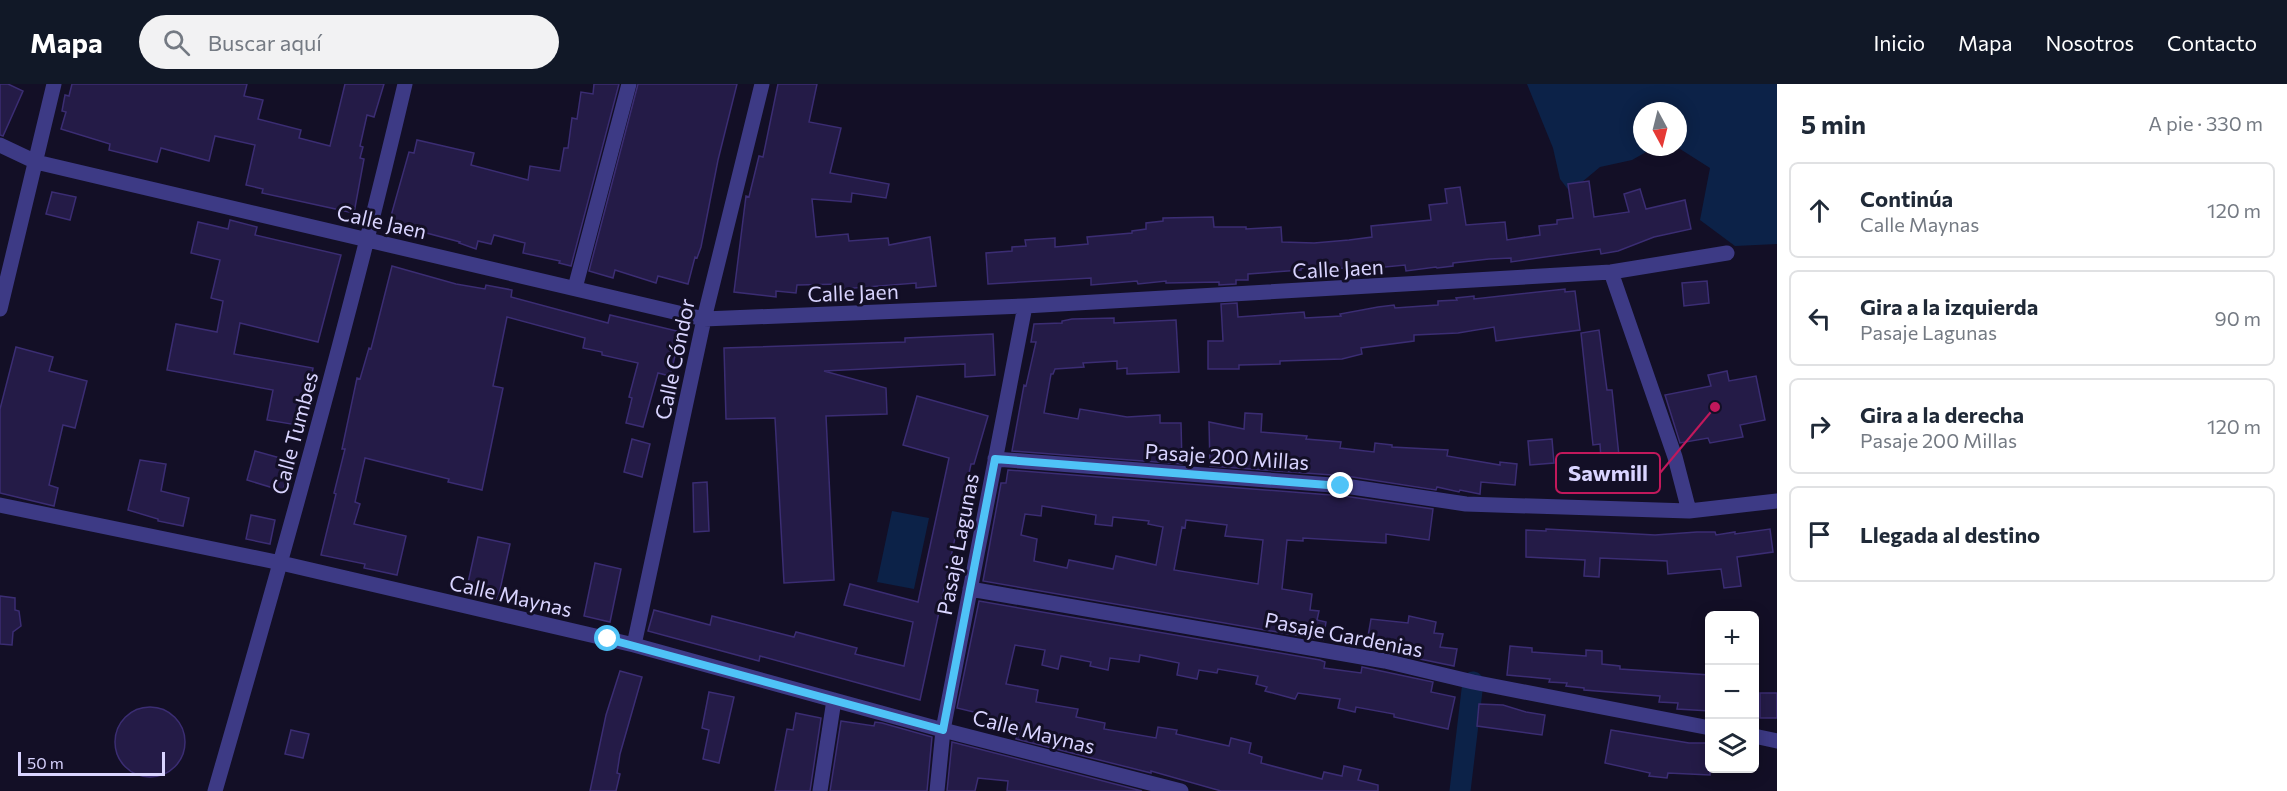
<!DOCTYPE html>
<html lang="es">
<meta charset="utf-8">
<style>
body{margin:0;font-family:Commissioner,sans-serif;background:#f2f2f3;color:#1f2937}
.controls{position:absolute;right:18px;bottom:18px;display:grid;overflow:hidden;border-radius:9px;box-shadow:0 3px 15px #0003}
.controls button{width:54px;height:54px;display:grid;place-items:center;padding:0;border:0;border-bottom:2px solid #e0e1e3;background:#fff;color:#1f2937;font:30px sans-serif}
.compass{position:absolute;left:1633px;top:18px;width:54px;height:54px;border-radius:50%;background:#fff;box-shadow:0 3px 15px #0003;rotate:173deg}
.scale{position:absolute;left:18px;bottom:15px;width:147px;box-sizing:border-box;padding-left:6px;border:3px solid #d9d4ff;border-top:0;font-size:16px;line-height:21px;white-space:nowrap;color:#d9d4ff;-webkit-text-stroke:4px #130f26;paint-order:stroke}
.stop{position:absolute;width:18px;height:18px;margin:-14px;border:4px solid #4fc3f7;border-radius:50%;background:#fff}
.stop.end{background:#4fc3f7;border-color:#fff;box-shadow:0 2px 6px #0008}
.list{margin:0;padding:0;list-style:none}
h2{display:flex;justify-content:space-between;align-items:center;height:78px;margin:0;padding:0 24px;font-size:26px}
h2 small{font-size:20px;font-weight:400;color:#747a83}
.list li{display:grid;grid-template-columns:39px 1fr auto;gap:18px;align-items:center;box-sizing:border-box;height:96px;margin:0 12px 12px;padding:0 12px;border:2px solid #e0e1e3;border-radius:9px}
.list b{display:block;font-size:22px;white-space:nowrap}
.list p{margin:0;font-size:20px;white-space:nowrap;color:#747a83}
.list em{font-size:20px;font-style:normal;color:#747a83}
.icon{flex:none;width:33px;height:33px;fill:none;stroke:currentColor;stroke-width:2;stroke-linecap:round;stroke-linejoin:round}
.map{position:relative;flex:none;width:1777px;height:707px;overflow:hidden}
header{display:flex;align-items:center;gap:36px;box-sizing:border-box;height:84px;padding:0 30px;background:#111827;color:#fff}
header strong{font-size:28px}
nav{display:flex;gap:33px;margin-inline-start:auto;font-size:21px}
.search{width:420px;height:54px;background:#f2f2f3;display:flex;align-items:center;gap:15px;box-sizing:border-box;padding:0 21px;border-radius:33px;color:#747a83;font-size:22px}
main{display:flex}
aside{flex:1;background:#fff}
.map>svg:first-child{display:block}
.water{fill:#0c2248}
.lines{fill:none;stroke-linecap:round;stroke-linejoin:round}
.canal{stroke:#0c2248;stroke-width:21}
.building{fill:#241b47;stroke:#3b2d73;stroke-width:1.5;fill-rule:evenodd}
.minor{stroke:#3d3a85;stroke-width:15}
.route{stroke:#4fc3f7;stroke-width:8}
.labels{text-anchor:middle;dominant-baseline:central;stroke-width:6;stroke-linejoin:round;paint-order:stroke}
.street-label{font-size:21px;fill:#d9d4ff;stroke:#130f26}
.leader{fill:none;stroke:#c2185b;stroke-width:2}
.callout-dot{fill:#c2185b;stroke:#130f26;stroke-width:2}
.callout{fill:#130f26;stroke:#c2185b;stroke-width:2}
.callout-label{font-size:22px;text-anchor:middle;font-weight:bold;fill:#d9d4ff}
</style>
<header>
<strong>Mapa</strong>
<div class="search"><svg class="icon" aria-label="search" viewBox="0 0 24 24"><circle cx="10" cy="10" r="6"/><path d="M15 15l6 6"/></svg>Buscar aquí</div>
<nav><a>Inicio</a><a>Mapa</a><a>Nosotros</a><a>Contacto</a></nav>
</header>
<main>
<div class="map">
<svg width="1777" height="707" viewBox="0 0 1777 707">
<rect width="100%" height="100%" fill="#130f26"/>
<path class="water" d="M1527,0h250v160l-42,2 -35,-26 10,-52 -33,-21 1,-36h-36v36h13l-23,13 -32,7 -30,25 -10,-13 -7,-31z
M892,427l37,7 -15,71 -37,-7z"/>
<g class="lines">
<path class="canal" d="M1460,707l13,-109"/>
</g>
<path class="building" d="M0,0h8l15,7 -20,45 -3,-1z
M72,0h175l-3,12 19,4 -5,19 43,11 -2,8 31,8 15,-62h39l-10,33 -7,-2 -7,31 3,1 -3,11 4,1 -10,54 -92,-20 1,-4 -17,-4 9,-40 -40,-9 -6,25 -48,-13 -4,14 -48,-12 1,-6 -49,-15 5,-17 -4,-1 3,-16 4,1z
M594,0h25l-48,182 -12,-3 1,-2 -37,-8 2,-10 -31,-8 -3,9 -13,-3 -2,8 -17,-6 1,-1 -71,-19 20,-71 5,1 3,-13 57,13 -3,12 57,15 2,-14 30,5 4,-23h4l4,-30 5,1 4,-27 12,2z
M638,0h99l-19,76 -17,87 -4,11 -2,-1 -7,27 -30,-8 -2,7 -41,-13 -2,8 -24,-7z
M778,0h39l-8,38 32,6 -11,45 59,11 -3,14 -34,-5 -1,9 -39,-3 4,38 32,-3 1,7 39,-3 1,7 41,-8 6,49 -20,2v-5l-74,6v-5l-45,1 -1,8 -20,-2v6l-42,-5 12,-96 3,1 10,-41 4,1z
M1589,97l5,36 35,-5 -5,-18 16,-5 6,20 39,-9 6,29 -37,8 -36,14 -17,3 -1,-5 -89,13v-4l-22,1 -36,4v3l-16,2 -1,-1 -30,4 -1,-6 -30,3v-2l-45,3 -29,-1v2l-53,4v6h-12v4l-17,1v-3l-53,1v-2l-28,3 -1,-3 -46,4v-7l-103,6 -2,-31 26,-2v-4l14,-1 -1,-6 30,-2v9l33,-3 -1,-7 45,-4v-2l14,-2v-6l17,-2v-3l50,-1 1,10h32v2l35,-2 1,15 32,1 35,-3 23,-3 -1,-11 60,-6 -2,-15 18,-2 -2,-14 15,-2 6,38 39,-3 2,18 33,-5 -1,-9 18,-2v-4l16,-2 -5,-34z
M52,108l24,5 -6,23 -24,-6z
M230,136l27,7 -2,8 86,20 -23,87 -78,-19 -6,31 79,14 -10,58 -36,-6 6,-30 -106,-20 9,-46 41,8 6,-31 -12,-3 9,-38 -29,-7 7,-31 30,7z
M392,182l64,18 29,5 1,-4 26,5 -1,7 97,26 2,-8 71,17 -11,44 -12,-3 -15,54 -17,-4 6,-25 -3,-1 9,-34 -36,-8v-3l-19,-4 2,-10 -78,-21 -14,69 10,2 -21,102 -34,-8 1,-3 -84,-21 -10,44 5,2 -6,20 52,12 -9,39 -33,-7 1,-4 -44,-9 15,-61 -2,-1 11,-44h-3l15,-71 3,1 9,-31 2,1z
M1707,197l2,22 -25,3 -2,-23z
M1565,205v3l10,-1 5,39 -84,11 -2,-14 -36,6 -44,2v6l-53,7 1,6 -20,5 -62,2v3l-41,1v4h-31v-28h15l-2,-37 16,-1 1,14 66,-5 1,6 36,-2 -1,-2 38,-7 16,-2 1,3 28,-2 15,-1v-4l19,-1 -1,-2 18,-2v3z
M1114,234v5l62,-3 3,52 -52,2v-6l-10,1v-8l-34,2 1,4 -29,2 -2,5h-2l-7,39 34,6 2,-10 47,8 33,-2v8h21l1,41 -170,-13 12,-66 2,1 10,-44h-5l3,-18 28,-1v-2l10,-2z
M1599,246l8,60h5l8,75 14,-1 1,25 -32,2 -3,-47 -7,1 -12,-112z
M993,250l2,41 -30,2v-13l-141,7 62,17 1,26 -61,2 8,164 -50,3 -9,-165 -49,1 -2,-71 181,-6v-4z
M16,263l37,10 -4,14 38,10 -12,47 -12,-3 -14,60 9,3 -4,18 -54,-13v-84z
M1727,287l2,10 27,-5 9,44 -25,5 3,12 -33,6 -2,-5 -28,5 -15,-48 46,-9 -3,-11z
M917,312l71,20 -14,48h-3l-51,236 -160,-44 -1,5 -111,-30 6,-21 56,15 2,-9 82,21 2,-5 61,16 -2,6 49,12 9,-44 -69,-17 6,-21 68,18 31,-144 -46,-13z
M1245,329l17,1 -1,18 46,4 -1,3 35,3 -1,6 34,4 1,-9 17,2v2l56,3 -1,6 53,9v-3l17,2 -2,21 -34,-3 -1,12 -20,-4 -1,2 -22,-5 -1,3 -90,-14 -136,-10 -1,-44 35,7z
M632,355l18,5 -8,33 -18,-5z
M1552,355l2,24 -24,2 -2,-24z
M255,367l36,10 -8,30 -36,-11z
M140,376l26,4 -5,27 28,7 -6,28 -25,-5v-2l-30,-9z
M1008,386l336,26 89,13 -4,31 -43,-6v9l-83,-5v3l-16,-1 -5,49 30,5 -2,16 9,1 -2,9 9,2 -3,18 -340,-59 18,-98h5zM1042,422l54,9 -1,9 17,2 1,-9 36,4 -1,3 15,3 -7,38 -40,-9 -3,13 -44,-9 -2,8 -33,-7 3,-22 -16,-4 4,-21 16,2zM1186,436l41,5 -2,11 38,4 -5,44 -84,-14 8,-43 3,1z
M707,398l2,49 -15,1 -1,-49z
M251,431l24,5 -5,24 -24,-5z
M1546,445l109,6 42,-3h18l1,3 19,-3v2l35,-5 3,23 -36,5 4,29 -17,2 -3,-19 -53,5 -1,-13 -67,-3 -1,19 -15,-1 1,-16 -59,-3v-27l20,1z
M478,453l32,7 -12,55 -32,-7z
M595,479l26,6 -11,53 -26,-6z
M0,512l15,2v12l4,1 2,15 -8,6 -1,13 -12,-1z
M979,517l341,59 5,2 -1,6 37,5 1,-6 71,15 -2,10 24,5 -7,32 -54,-12v-3l-38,-7 -1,5 -17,-4 2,-9 -42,-6 -3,6 -30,-8 2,-4 -11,-3 2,-8 -40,-7 -1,4 -18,-3 -2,9 -20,-4 2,-12 -39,-8 -1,7 -29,-4 -2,12 -18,-4 1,-4 -30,-6 -3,13 -16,-4 3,-15 -30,-5 -9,39 32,6 -2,12 42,7 -2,8 29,6 -1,6 52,9 2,-11 19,3 -1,4 53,12 2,-8 20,5 -2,10 13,4 -1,6 61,16 2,-7 18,4 2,-10 17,4 -3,10 20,5v6h-157l-70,-20v2l-135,-34 3,-16 -62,-15z
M1409,532l27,6 -2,11 9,1 -3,13 17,2 -3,17 -88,-18 5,-29 37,4z
M1510,562l22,2v4l54,4v-6l16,1v13l18,2v3l90,6v36l-33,-2 1,-6 -19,-1 1,-6 -76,-6v-2l-18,-2 1,-3 -18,-1 1,-3 -43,-4z
M620,587l22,6 -22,77 -3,19 3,1 -4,17h-26l16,-76z
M709,608l25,5 -15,66 -16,-4 6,-29 -7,-2z
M1760,609h17v25h-17z
M1479,620l24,1 23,7 19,3 -3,20 -65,-9z
M115 658a35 35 0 1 1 70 0a35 35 0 1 1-70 0Z
M796,629l25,5 -11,73h-35l12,-62 6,1z
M841,637l33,5 1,-4 7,1 50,14 -5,54h-97z
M291,646l18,4 -6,24 -18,-4z
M1611,646l78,13h21v32l-42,-2 -1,5 -18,-2 1,-3 -45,-10z
M952,658l190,49h-135l1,-10 -30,-3 -3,13h-28z"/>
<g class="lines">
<path class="minor" d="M0,61l36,17 668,157 321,-13 586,-34 116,-19
M1611,188l64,185 14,54
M575,204l54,-204
M0,225l54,-225
M995,375l350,27 121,18 223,7 88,-10
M0,421l281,58 353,82 309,85 238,61
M970,505l415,72 88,21 237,46
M634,561l70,-326 58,-235
M1754,652l23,5
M215,707c68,-235 134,-469 190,-707
M820,707l14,-91
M937,707l6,-61 82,-424"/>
</g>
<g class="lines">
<path class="route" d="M608,555l335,91 52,-271 346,27"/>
</g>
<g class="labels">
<g class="street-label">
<text transform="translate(382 137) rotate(13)">Calle Jaen</text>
<text transform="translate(1338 184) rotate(-3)">Calle Jaen</text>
<text transform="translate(853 208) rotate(-2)">Calle Jaen</text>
<text transform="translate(674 275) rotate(-78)">Calle Cóndor</text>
<text transform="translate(294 349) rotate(-75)">Calle Tumbes</text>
<text transform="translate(1227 372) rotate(4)">Pasaje 200 Millas</text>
<text transform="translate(957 460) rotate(-79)">Pasaje Lagunas</text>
<text transform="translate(511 511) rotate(13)">Calle Maynas</text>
<text transform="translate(1344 550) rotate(11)">Pasaje Gardenias</text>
<text transform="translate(1034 647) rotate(14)">Calle Maynas</text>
</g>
</g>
<path class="leader" d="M1715 323L1660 389"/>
<circle class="callout-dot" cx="1715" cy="323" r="6"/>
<rect class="callout" x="1556" y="369" width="104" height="40" rx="6"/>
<g class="callout-label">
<text x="1608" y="397">Sawmill</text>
</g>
</svg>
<div class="controls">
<button>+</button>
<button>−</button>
<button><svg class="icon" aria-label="layers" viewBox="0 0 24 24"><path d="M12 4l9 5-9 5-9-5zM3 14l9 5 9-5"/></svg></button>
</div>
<svg class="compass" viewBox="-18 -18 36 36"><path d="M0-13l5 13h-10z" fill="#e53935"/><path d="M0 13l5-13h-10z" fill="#747a83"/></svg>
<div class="scale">50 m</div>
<div class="stop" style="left:608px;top:555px"></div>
<div class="stop end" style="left:1341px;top:402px"></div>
</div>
<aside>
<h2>5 min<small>A pie · 330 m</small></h2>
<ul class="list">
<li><svg class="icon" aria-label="ahead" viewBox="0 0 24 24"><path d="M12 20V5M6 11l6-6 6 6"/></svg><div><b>Continúa</b><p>Calle Maynas</p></div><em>120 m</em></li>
<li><svg class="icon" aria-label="left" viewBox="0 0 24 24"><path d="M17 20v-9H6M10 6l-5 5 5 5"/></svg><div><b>Gira a la izquierda</b><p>Pasaje Lagunas</p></div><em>90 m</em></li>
<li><svg class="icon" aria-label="right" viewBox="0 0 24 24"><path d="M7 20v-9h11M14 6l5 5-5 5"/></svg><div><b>Gira a la derecha</b><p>Pasaje 200 Millas</p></div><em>120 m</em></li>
<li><svg class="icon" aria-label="arrive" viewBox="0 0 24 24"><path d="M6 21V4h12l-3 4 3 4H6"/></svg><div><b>Llegada al destino</b></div></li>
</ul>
</aside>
</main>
